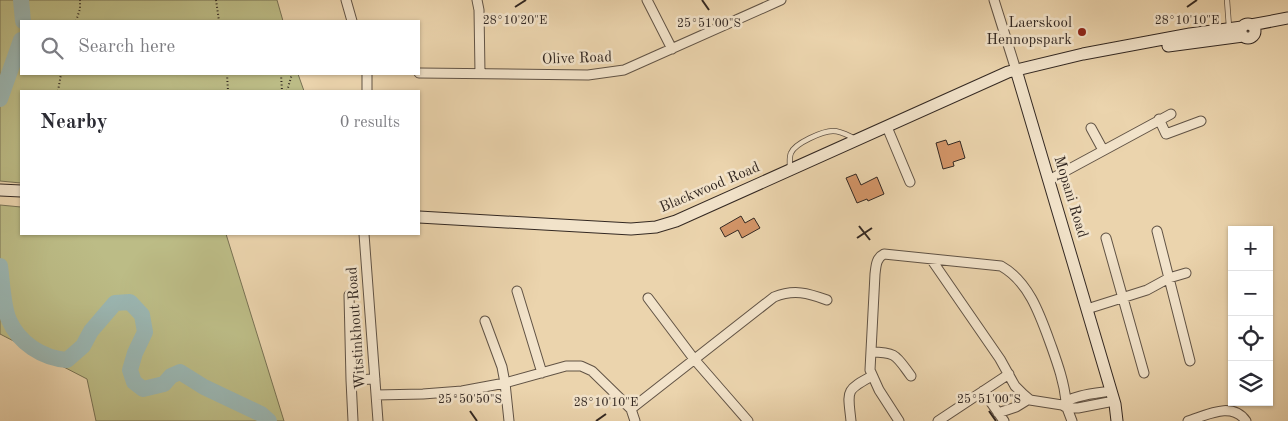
<!DOCTYPE html>
<meta charset="utf-8">
<style>
body{margin:0;font-family:"Old Standard TT",serif;background:#f7f7f7;color:#2b2b33}
.controls{position:absolute;right:15px;bottom:15px;display:grid;overflow:hidden;border-radius:0px;box-shadow:0 1px 4px #0004}
.controls button{width:45px;height:45px;display:grid;place-items:center;padding:0;border:0;border-bottom:1px solid #e1e1e2;background:#fff;color:#2b2b33;font:25px sans-serif}
.list{margin:0;padding:0;list-style:none}
h2{display:flex;justify-content:space-between;align-items:center;height:65px;margin:0;padding:0 20px;font-size:21px}
h2 small{font-size:16px;font-weight:400;color:#7c7c81}
.icon{flex:none;width:28px;height:28px;fill:none;stroke:currentColor;stroke-width:2;stroke-linecap:round;stroke-linejoin:round}
.map{position:relative;flex:none;width:1288px;height:421px;overflow:hidden}
.search{position:absolute;background:#fff;box-shadow:0 1px 4px #0004;left:20px;top:20px;width:400px;height:55px;display:flex;align-items:center;gap:12px;box-sizing:border-box;padding:0 18px;border-radius:0px;color:#7c7c81;font-size:19px}
.panel{position:absolute;background:#fff;box-shadow:0 1px 4px #0004;left:20px;top:90px;width:400px;height:145px;border-radius:0px}
.map>svg:first-child{display:block}
.green{fill:#bcbc86;stroke:#787254}
.lines{fill:none;stroke-linecap:round;stroke-linejoin:round}
.river{stroke:#9bb7b3;stroke-width:16}
.building{fill:#d39568;stroke:#332822}
.lane-casing{stroke:#615345;stroke-width:6}
.street-casing{stroke:#615345;stroke-width:11}
.secondary-casing{stroke:#332822;stroke-width:13}
.path{stroke:#332822;stroke-width:2;stroke-dasharray:1 2.5;stroke-linecap:butt}
.lane{stroke:#f2e3ca;stroke-width:4.5}
.street{stroke:#f2e3ca;stroke-width:9}
.secondary{stroke:#f2e3ca;stroke-width:11}
.ticks{fill:none;stroke:#332822;stroke-width:2}
.poi-dot{fill:#8f2418;stroke:#f2e3ca;stroke-width:2}
.labels{text-anchor:middle;dominant-baseline:central;stroke-width:5;stroke-linejoin:round;paint-order:stroke}
.poi-label{font-size:15px;fill:#332822;stroke:#f2e3ca;text-anchor:end}
.street-label{font-size:15px;fill:#332822;stroke:#f2e3ca}
.ticks-label{font-size:12px;text-anchor:middle;fill:#332822;stroke:#f2e3ca;stroke-width:5;stroke-linejoin:round;paint-order:stroke}
</style>
<div class="map">
<svg width="1288" height="421" viewBox="0 0 1288 421">
<rect width="100%" height="100%" fill="#ebd4ad"/>
<filter id="stains"><feTurbulence type="fractalNoise" baseFrequency=".004" numOctaves="4"/><feColorMatrix values="0 0 0 0 .2 0 0 0 0 .09 0 0 0 0 .02 0 0 0 .5 -.17"/></filter>
<radialGradient id="worn" r=".72"><stop offset=".6" stop-color="#630" stop-opacity="0"/><stop offset="1" stop-color="#630" stop-opacity=".3"/></radialGradient>
<path class="green" d="M0,0h277l6,21h-262v53h277l6,17h-283v92l-21,-2z
M0,205l21,2v27h205l58,187h-188l-9,-42 -87,-45z"/>
<g class="lines">
<path class="river" d="M21,0l2,21
M0,99l21,-59
M0,266c2,14 3,41 9,54 10,23 33,38 58,40l16,-14 8,-15 24,-28 15,-1 12,13 3,17 -10,21 -5,17 4,12 9,7 21,-5 7,-8 9,-4 24,15 57,27 8,7"/>
</g>
<path class="building" d="M946,140l2,5 12,-4 5,17 -12,4 1,4 -11,3 -7,-26z
M856,174l5,11 16,-8 7,17 -16,7 -1,-2 -10,4 -11,-25z
M741,216l4,7 9,-5 6,10 -18,10 -4,-8 -13,7 -5,-9z"/>
<g class="lines">
<g class="lane-casing">
<path id="lane" d="M1227,0l2,27
M790,169c0,-5 -1,-12 1,-16 4,-10 32,-22 42,-22 8,0 16,5 23,8"/>
</g>
<g class="street-casing">
<path id="street" d="M346,0l6,21
M477,0l2,10 1,63
M647,0l25,49
M994,0l22,70
M419,73l169,2 36,-5 157,-70
M367,91v-17
M1159,119l7,15 35,-13
M887,127l23,55
M1091,128l12,22
M1049,180l122,-66
M1157,231l33,130
M364,234l14,187
M1106,238l38,135
M931,259l69,100 15,27 8,8 7,6 32,5 5,3h11l36,-7
M517,291l25,82
M349,295l2,85
M648,298l46,61 54,62
M1087,309l60,-19 22,-12 17,-5
M485,321l17,46 3,16 4,38
M871,352c26,0 25,4 40,24
M983,391l21,30
M376,395l47,-1 39,-3 43,-8 61,-17h15l11,5 39,38 4,12
M1062,405c8,-10 36,-12 49,-14
M1067,408l5,13
M631,409l143,-112c20,-8 34,-4 53,3
M998,413l18,-6 13,-8
M353,421l-2,-41 24,-1
M851,421c-3,-30 -7,-30 21,-45
M899,421l-20,-31 -9,-20 5,-96c1,-8 1,-16 9,-20l117,12c29,16 40,52 51,82 6,17 12,34 14,53
M938,421l71,-47
M1188,421c19,-6 44,-20 58,0"/>
</g>
<g class="secondary-casing">
<path id="secondary" d="M1241 31a7 7 0 1 1 14 0a7 7 0 1 1-14 0Z
M1251,25l37,-7
M1168,46l75,-10
M1016,70l99,334 2,17
M0,190l21,1
M419,217l212,12 25,-2 20,-6 332,-149 75,-18 107,-20 52,-7"/>
</g>
<path class="path" d="M216,0l3,21
M76,21l4,-12v-9
M227,74l1,17
M281,74l1,17
M58,91l3,-17
M287,91l5,-17"/>
<use href="#lane" class="lane"/>
<use href="#street" class="street"/>
<use href="#secondary" class="secondary"/>
</g>
<path class="ticks" d="M702,0l7,10M515,7l11,-7M1187,7l10,-7M859,226l11,14M857,238l15,-10M470,411l7,10M989,411l7,10M596,421l10,-7"/>
<circle class="poi-dot" cx="1082" cy="32" r="5"/>
<g class="labels">
<g class="poi-label">
<text x="1072" y="23">Laerskool<tspan x="1072" dy="17">Hennopspark</tspan></text>
</g>
<g class="street-label">
<text transform="translate(577 59) rotate(-2)">Olive Road</text>
<text transform="translate(710 188) rotate(-23)">Blackwood Road</text>
<text transform="translate(1070 197) rotate(73)">Mopani Road</text>
<text transform="translate(357 328) rotate(-94)">Witstinkhout Road</text>
</g>
</g>
<g class="ticks-label">
<text x="515" y="24">28°10'20"E</text>
<text x="1187" y="24">28°10'10"E</text>
<text x="709" y="27">25°51'00"S</text>
<text x="470" y="403">25°50'50"S</text>
<text x="989" y="403">25°51'00"S</text>
<text x="606" y="406">28°10'10"E</text>
</g>
<rect width="100%" height="100%" filter="url(#stains)"/>
<rect width="100%" height="100%" fill="url(#worn)"/>
</svg>
<div class="controls">
<button>+</button>
<button>−</button>
<button><svg class="icon" aria-label="locate" viewBox="0 0 24 24"><circle cx="12" cy="12" r="6"/><path d="M12 2v4M12 18v4M2 12h4M18 12h4"/></svg></button>
<button><svg class="icon" aria-label="layers" viewBox="0 0 24 24"><path d="M12 4l9 5-9 5-9-5zM3 14l9 5 9-5"/></svg></button>
</div>
<div class="search"><svg class="icon" aria-label="search" viewBox="0 0 24 24"><circle cx="10" cy="10" r="6"/><path d="M15 15l6 6"/></svg>Search here</div>
<section class="panel">
<h2>Nearby<small>0 results</small></h2>
<ul class="list">
</ul>
</section>
</div>
